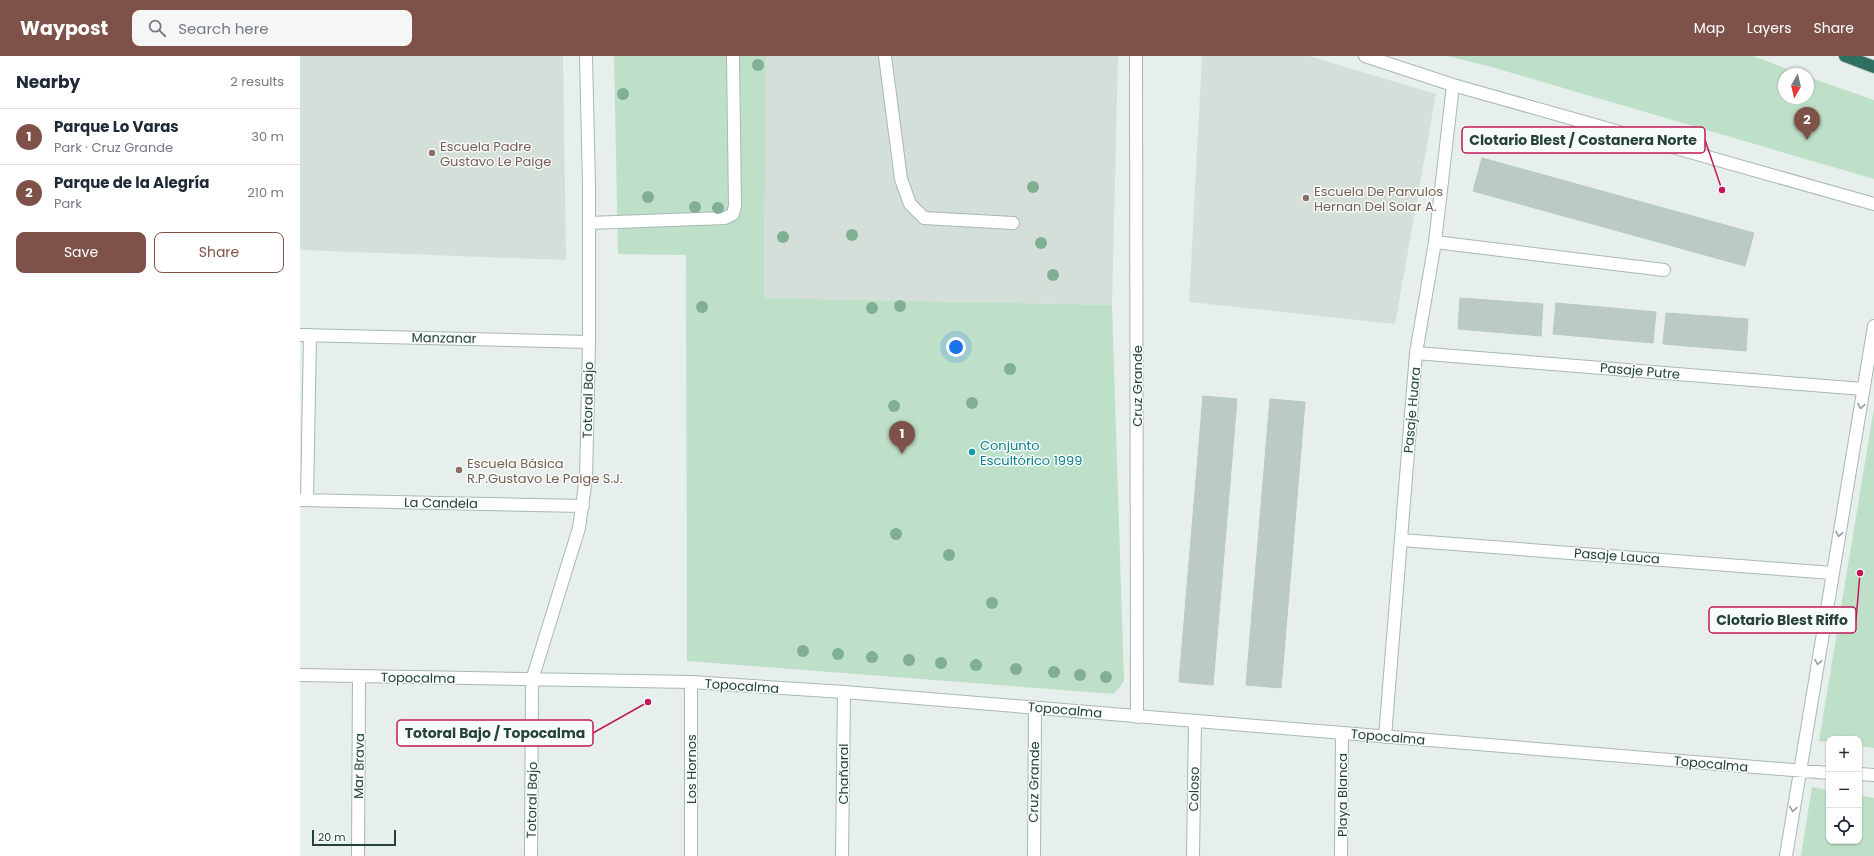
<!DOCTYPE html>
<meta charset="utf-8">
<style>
body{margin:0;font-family:Poppins,sans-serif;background:#f6f6f7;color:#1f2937}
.controls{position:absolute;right:12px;bottom:12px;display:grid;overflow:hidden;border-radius:8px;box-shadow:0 1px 3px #0004}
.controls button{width:36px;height:36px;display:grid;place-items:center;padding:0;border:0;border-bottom:1px solid #e0e1e3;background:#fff;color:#1f2937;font:20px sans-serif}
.compass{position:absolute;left:1478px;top:12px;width:36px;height:36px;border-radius:50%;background:#fff;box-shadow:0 1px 3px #0004;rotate:188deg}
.scale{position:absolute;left:12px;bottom:10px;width:84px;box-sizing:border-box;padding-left:4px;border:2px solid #24423a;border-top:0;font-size:11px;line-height:14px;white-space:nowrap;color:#24423a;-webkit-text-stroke:3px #f7fbf9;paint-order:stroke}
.you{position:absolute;left:656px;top:291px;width:14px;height:14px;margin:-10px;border:3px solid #fff;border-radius:50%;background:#1a73e8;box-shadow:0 0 0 6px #1a73e833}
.badge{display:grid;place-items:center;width:26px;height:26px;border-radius:50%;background:#7f5249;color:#fff;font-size:13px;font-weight:700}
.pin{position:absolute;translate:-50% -33px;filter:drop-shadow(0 1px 2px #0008)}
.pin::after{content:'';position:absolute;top:21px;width:14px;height:12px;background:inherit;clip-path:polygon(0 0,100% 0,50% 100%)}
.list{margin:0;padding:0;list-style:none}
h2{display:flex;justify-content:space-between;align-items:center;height:52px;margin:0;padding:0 16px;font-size:17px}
h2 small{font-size:13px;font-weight:400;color:#747a83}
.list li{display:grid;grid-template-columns:26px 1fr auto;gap:12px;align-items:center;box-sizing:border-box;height:56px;padding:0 16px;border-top:1px solid #e0e1e3}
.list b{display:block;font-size:15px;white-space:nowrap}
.list p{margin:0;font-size:13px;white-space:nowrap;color:#747a83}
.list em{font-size:13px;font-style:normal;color:#747a83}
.actions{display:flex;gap:8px;padding:12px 16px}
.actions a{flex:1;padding:9px 0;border:1px solid #7f5249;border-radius:8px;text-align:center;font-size:14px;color:#7f5249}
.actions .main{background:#7f5249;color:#fff}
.icon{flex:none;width:22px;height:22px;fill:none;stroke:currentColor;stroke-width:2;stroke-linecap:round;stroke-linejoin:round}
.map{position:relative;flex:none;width:1574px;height:800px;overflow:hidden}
header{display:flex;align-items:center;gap:24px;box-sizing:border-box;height:56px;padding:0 20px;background:#7f5249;color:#fff}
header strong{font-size:19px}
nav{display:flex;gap:22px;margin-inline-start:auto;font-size:14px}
.search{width:280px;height:36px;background:#f6f6f7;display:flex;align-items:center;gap:10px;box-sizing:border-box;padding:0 14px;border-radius:8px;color:#747a83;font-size:15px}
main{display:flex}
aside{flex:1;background:#fff}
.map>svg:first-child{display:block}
.built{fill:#d4dfda}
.green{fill:#bfe0c8}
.building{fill:#bbcac4;stroke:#b8c9c2}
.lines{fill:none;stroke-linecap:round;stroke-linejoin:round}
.minor-casing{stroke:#a8b8b2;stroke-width:14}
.highway-casing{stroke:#c2cac8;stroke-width:14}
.minor{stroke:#fff;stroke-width:12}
.highway{stroke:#2f6f62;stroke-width:12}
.tree{fill:#80af93}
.oneway{stroke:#92a09c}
.education-dot{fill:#8d6e63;stroke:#f7fbf9;stroke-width:1.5}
.culture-dot{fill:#0f9aa8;stroke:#f7fbf9;stroke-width:1.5}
.labels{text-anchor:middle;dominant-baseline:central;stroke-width:3;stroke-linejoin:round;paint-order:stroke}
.education-label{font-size:13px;fill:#785e54;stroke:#f7fbf9;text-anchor:start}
.street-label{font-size:13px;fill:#24423a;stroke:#f7fbf9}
.culture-label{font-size:13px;fill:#0d838f;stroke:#f7fbf9;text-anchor:start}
.leader{fill:none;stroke:#c2185b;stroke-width:1.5}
.callout-dot{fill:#c2185b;stroke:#f7fbf9;stroke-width:1.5}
.callout{fill:#f7fbf9;stroke:#c2185b;stroke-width:1.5}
.callout-label{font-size:14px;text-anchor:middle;font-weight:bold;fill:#24423a}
</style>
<header>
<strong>Waypost</strong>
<div class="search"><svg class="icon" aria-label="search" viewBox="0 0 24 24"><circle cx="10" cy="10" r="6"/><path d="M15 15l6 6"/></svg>Search here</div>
<nav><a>Map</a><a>Layers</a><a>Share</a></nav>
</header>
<main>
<aside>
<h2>Nearby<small>2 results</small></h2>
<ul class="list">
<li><span class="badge">1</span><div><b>Parque Lo Varas</b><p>Park · Cruz Grande</p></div><em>30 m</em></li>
<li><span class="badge">2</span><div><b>Parque de la Alegría</b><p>Park</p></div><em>210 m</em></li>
</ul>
<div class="actions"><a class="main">Save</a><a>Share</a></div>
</aside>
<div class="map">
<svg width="1574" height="800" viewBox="0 0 1574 800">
<rect width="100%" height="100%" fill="#e6efeb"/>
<path class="built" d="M0,0h263l3,204 -266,-10z
M466,0h352l-6,249 -348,-7z
M902,0h107l127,38 -41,230 -206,-22z"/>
<path class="green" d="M314,0h152l-2,242 348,7 12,376 -10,13 -427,-33 -1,-406 -68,-1z
M1147,0h306l47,18h-16v24h24v-21l66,23v79l-386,-113z
M1574,352v340l-15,-2v-7h-30v3l-10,-1z
M1512,731l17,3v51h30v-46l15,3v58h-73z"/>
<path class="building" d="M1182,102l272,75 -9,33 -272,-75z
M1160,242l83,6 -2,32 -83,-7z
M1256,247l100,9 -3,31 -100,-9z
M1366,257l82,6 -2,32 -83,-7z
M903,340l34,3 -24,286 -34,-3z
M970,343l35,3 -24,286 -35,-3z"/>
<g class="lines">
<g class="minor-casing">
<path id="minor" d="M585,0l16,123 9,25 14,14 89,5
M836,0l1,661
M1065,0l88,29 421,119
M289,167l136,-5 8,-4 2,-8 -2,-150
M1135,186l229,28
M0,279l289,7
M1116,297l447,36
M0,444l283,6
M7,444l3,-165
M1101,484l431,33
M0,619l391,7 153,10 985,81
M391,626v174
M1085,681l31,-384 19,-111 18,-157
M1559,718l15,1
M58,800l1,-179
M231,800l1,-176 47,-152 7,-50 3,-136v-157l-3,-129
M542,800l2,-164
M734,800l1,-148
M893,800l2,-135
M1041,800l1,-122
M1486,800l88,-530"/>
</g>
<g class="highway-casing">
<path id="highway" d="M1545,0l29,11"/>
</g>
<use href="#minor" class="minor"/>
<use href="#highway" class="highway"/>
</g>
<g class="tree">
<circle cx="458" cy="9" r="6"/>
<circle cx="323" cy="38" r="6"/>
<circle cx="733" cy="131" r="6"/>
<circle cx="348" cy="141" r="6"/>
<circle cx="395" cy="151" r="6"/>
<circle cx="418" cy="152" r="6"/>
<circle cx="552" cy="179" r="6"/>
<circle cx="483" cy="181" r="6"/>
<circle cx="741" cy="187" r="6"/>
<circle cx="753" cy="219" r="6"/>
<circle cx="600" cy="250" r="6"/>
<circle cx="402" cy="251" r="6"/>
<circle cx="572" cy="252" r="6"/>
<circle cx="710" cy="313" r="6"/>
<circle cx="672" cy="347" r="6"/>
<circle cx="594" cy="350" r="6"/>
<circle cx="596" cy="478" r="6"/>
<circle cx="649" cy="499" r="6"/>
<circle cx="692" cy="547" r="6"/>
<circle cx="503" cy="595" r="6"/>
<circle cx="538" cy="598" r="6"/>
<circle cx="572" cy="601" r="6"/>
<circle cx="609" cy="604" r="6"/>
<circle cx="641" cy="607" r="6"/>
<circle cx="676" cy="609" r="6"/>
<circle cx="716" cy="613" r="6"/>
<circle cx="754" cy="616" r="6"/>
<circle cx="780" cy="619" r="6"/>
<circle cx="806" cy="621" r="6"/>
</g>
<defs><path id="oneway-chevron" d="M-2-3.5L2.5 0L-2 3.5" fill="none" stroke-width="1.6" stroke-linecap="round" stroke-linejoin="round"/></defs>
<g class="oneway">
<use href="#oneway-chevron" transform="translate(1561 350) rotate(100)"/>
<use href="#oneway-chevron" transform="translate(1539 478) rotate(100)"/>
<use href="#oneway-chevron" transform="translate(1518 606) rotate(99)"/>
<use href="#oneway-chevron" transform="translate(1493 753) rotate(99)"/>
</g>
<g class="education-dot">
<circle cx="132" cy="97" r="4"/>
<circle cx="1006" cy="142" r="4"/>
<circle cx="159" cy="414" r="4"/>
</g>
<circle class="culture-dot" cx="672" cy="396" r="4"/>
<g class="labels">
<g class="education-label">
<text x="140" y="90">Escuela Padre<tspan x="140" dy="15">Gustavo Le Paige</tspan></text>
<text x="1014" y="135">Escuela De Parvulos<tspan x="1014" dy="15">Hernan Del Solar A.</tspan></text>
<text x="167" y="407">Escuela Básica<tspan x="167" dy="15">R.P.Gustavo Le Paige S.J.</tspan></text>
</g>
<g class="street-label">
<text transform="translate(144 282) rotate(1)">Manzanar</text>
<text transform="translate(1340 315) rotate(5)">Pasaje Putre</text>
<text transform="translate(837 330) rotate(-90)">Cruz Grande</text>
<text transform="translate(288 344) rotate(-89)">Totoral Bajo</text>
<text transform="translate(1112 354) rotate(-85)">Pasaje Huara</text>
<text transform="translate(141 447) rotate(1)">La Candela</text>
<text transform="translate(1317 500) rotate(4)">Pasaje Lauca</text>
<text transform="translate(118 622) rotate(1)">Topocalma</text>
<text transform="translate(442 630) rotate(4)">Topocalma</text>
<text transform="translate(765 654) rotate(5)">Topocalma</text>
<text transform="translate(1088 681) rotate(5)">Topocalma</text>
<text transform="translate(1411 708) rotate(5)">Topocalma</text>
<text transform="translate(59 710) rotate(-89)">Mar Brava</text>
<text transform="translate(391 713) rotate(-90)">Los Hornos</text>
<text transform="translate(543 718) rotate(-90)">Chañaral</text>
<text transform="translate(734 726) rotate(-89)">Cruz Grande</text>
<text transform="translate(894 733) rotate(-89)">Coloso</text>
<text transform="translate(1042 739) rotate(-90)">Playa Blanca</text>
<text transform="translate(232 744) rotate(-89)">Totoral Bajo</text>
</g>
<g class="culture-label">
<text x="680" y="389">Conjunto<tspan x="680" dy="15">Escultórico 1999</tspan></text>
</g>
</g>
<path class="leader" d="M1422 134L1405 84M1560 517L1556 564M348 646L293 677"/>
<g class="callout-dot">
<circle cx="1422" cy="134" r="4"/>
<circle cx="1560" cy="517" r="4"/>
<circle cx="348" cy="646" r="4"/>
</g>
<g class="callout">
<rect x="1162" y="71" width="243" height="26" rx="4"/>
<rect x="1409" y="551" width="147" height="26" rx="4"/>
<rect x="97" y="664" width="196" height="26" rx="4"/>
</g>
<g class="callout-label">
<text x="1283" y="89">Clotario Blest / Costanera Norte</text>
<text x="1482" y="569">Clotario Blest Riffo</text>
<text x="195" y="682">Totoral Bajo / Topocalma</text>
</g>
</svg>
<div class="controls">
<button>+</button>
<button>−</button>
<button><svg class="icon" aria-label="locate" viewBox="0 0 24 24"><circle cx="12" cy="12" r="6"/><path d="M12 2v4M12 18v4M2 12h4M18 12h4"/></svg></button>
</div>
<svg class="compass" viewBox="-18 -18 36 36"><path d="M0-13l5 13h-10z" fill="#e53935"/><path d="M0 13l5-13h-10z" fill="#747a83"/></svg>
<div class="scale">20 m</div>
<div class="you"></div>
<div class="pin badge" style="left:602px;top:398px">1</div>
<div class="pin badge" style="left:1507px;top:84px">2</div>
</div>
</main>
